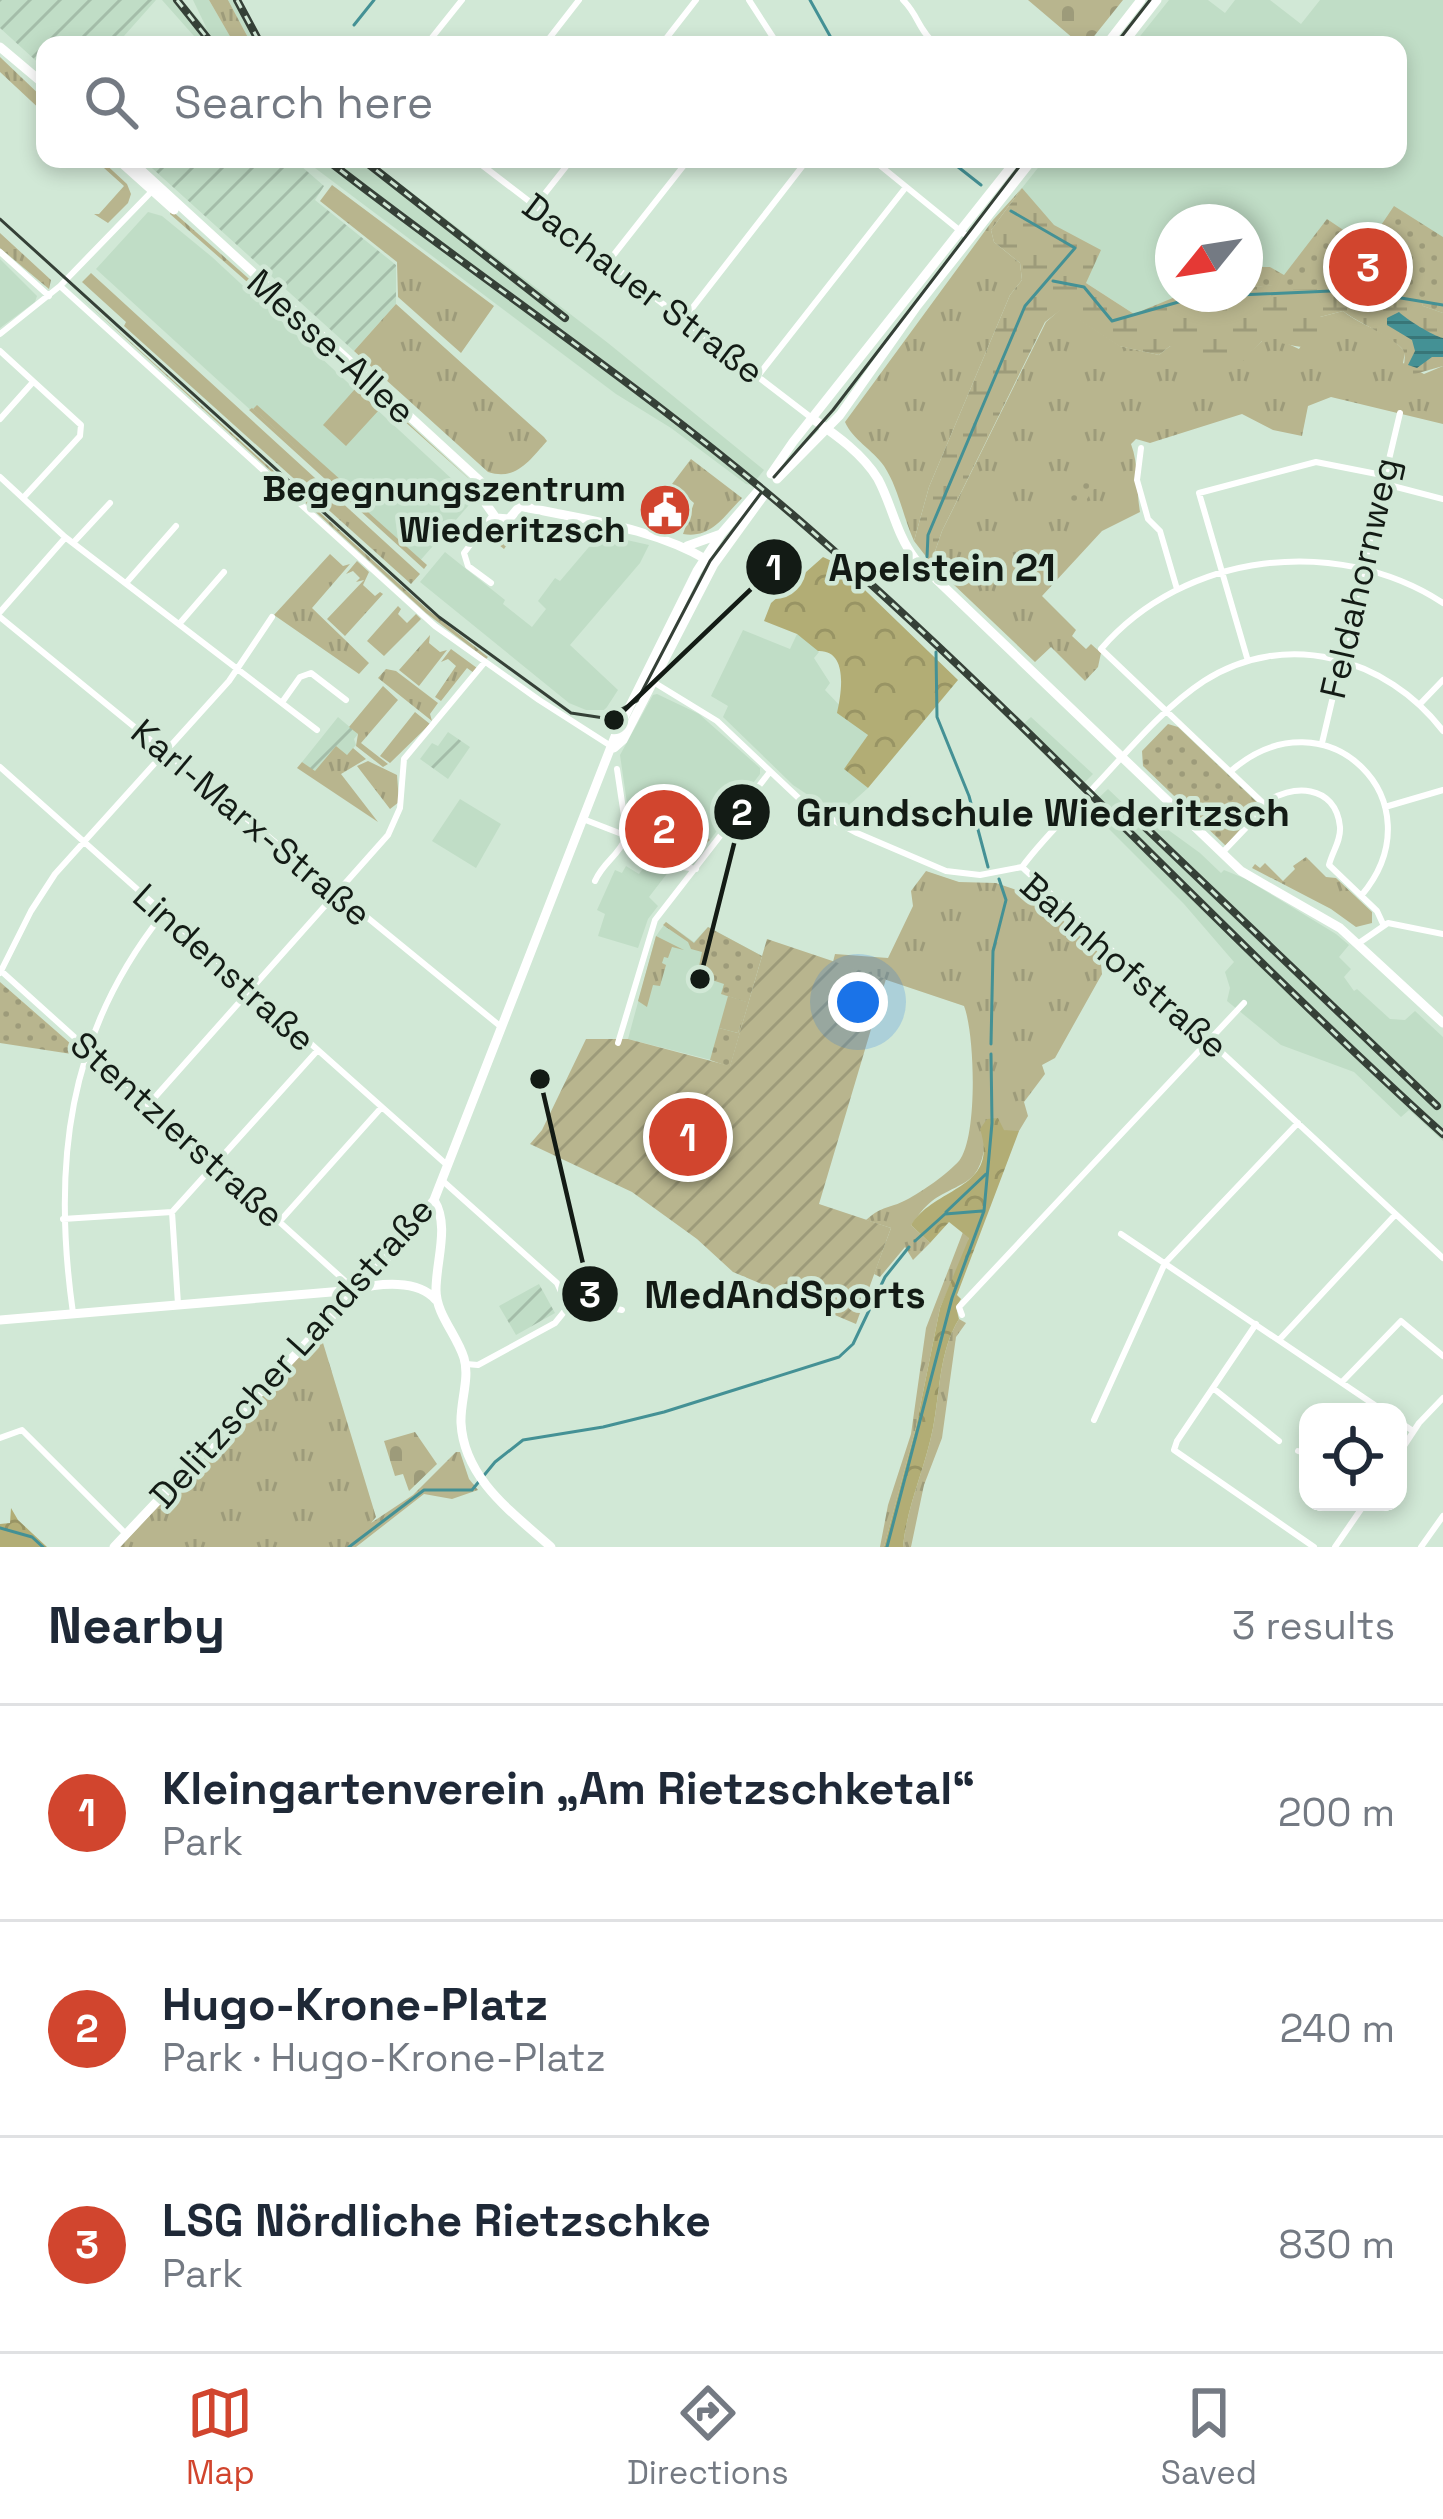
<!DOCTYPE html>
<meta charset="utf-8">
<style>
body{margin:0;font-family:"Space Grotesk",sans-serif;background:#f6f6f7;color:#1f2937}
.controls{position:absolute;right:36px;bottom:36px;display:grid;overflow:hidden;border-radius:24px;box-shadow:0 6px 18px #0003}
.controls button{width:108px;height:108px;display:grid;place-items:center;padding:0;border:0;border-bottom:3px solid #e0e1e3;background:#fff;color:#1f2937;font:60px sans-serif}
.compass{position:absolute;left:1155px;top:204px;width:108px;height:108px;border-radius:50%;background:#fff;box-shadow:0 6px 18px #0003;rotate:240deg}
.you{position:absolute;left:858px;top:1002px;width:42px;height:42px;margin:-30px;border:9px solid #fff;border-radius:50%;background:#1a73e8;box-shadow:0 0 0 18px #1a73e833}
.badge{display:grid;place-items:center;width:78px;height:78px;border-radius:50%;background:#d1452e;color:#fff;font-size:39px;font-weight:700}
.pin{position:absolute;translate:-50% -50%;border:6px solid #fff;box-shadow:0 3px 12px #0006}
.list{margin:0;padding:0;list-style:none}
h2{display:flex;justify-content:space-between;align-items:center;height:156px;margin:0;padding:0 48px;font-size:51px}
h2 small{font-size:39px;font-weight:400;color:#747a83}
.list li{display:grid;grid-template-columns:78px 1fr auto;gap:36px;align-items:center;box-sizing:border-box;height:216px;padding:0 48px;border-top:3px solid #e0e1e3}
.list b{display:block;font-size:45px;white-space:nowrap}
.list p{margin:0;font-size:39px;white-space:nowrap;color:#747a83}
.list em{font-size:39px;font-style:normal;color:#747a83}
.icon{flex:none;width:66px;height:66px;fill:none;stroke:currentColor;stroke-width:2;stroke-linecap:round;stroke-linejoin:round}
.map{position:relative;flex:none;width:1443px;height:1547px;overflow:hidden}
.search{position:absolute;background:#fff;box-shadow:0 6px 18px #0003;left:36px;right:36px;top:36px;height:132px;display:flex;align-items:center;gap:30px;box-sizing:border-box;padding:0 42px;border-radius:24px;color:#747a83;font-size:45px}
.sheet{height:804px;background:#fff}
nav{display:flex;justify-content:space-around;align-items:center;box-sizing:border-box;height:168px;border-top:3px solid #e0e1e3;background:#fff;font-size:33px;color:#747a83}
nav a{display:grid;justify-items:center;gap:6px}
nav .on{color:#d1452e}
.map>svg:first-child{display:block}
.built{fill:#c0ddc6}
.industrial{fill:url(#industrial-furrows)}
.grass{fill:url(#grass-tufts)}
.forest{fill:url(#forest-crowns)}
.wetland{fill:url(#wetland-marsh)}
.cemetery{fill:url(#cemetery-stones)}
.park{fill:url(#park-dots)}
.garden{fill:url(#garden-furrows)}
.pitch{fill:#b8b58e}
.water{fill:url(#water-rules)}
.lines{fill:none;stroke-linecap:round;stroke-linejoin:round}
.stream{stroke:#449195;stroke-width:3}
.street{stroke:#fff;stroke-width:6}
.secondary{stroke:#fff;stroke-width:9}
.tram{stroke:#354037;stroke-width:3}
.rail-casing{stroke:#354037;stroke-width:8}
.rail{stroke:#d1e8d6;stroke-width:3;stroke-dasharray:9;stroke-linecap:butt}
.labels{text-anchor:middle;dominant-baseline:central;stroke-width:9;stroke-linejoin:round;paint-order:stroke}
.street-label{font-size:36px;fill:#131b15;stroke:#d1e8d6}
.poi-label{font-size:36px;font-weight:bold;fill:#131b15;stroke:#d1e8d6;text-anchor:end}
.leader{fill:none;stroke:#131b15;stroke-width:4.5}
.callout-dot{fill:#131b15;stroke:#d1e8d6;stroke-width:4.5}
.mark-label{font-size:36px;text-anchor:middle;font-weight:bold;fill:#fff}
.callout-label{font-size:39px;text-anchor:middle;font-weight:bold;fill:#131b15;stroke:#d1e8d6;stroke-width:9;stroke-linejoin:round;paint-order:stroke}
</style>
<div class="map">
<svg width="1443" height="1547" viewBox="0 0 1443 1547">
<defs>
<pattern id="industrial-furrows" width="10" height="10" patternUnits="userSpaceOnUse" patternTransform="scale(3)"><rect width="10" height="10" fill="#c0ddc6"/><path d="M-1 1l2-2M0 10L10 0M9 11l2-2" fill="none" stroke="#a4bda9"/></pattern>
<pattern id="grass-tufts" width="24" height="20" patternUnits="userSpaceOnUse" patternTransform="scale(3)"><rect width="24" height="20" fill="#b8b58e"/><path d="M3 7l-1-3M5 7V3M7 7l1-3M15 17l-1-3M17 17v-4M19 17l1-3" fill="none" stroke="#9d9b7a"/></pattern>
<pattern id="forest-crowns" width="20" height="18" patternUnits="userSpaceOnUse" patternTransform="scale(3)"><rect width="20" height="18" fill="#b2ad75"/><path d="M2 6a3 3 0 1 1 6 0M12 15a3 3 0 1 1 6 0" fill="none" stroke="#989464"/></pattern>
<pattern id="wetland-marsh" width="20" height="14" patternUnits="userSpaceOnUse" patternTransform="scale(3)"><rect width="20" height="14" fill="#b8b58e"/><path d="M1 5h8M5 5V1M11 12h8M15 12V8" fill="none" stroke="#9d9b7a"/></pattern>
<pattern id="cemetery-stones" width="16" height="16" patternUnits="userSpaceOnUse" patternTransform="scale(3)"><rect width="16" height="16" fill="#b8b58e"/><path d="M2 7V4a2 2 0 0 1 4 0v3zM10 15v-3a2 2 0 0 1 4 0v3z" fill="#9d9b7a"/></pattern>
<pattern id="park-dots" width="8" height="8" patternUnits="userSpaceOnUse" patternTransform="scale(3)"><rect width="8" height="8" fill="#b8b58e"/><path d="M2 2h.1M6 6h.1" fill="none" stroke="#9d9b7a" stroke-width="1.8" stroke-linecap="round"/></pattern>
<pattern id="garden-furrows" width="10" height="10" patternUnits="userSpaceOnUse" patternTransform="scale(3)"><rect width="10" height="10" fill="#b8b58e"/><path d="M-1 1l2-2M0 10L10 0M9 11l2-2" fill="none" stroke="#9d9b7a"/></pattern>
<pattern id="water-rules" width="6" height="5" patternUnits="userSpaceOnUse" patternTransform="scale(3)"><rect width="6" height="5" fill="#449195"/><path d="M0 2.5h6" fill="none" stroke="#387678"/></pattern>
</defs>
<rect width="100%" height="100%" fill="#d1e8d6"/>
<path class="built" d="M162,0h20l25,29 -14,-29h16l26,45h-33z
M228,0h13l24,45h-13z
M1169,0h39l17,13 10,-13h35l31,24 19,-24h123v313l-125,-33 -73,8v-66h-72v72h19l-58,20 -48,-31 -64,-95 23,-29h353v-114h-265z
M303,159h65l240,184 156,127 -12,15 -6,-1 -75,-56 -55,-34z
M148,212l14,4 50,41 255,236 2,12 -51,58 -322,-294z
M0,259l37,37 -2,6 -35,26z
M600,534l49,11 -9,18 -70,82 48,45 -13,20h-19l-17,-7 -149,-121 25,-30 60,48 -2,4 29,23 14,-18 -8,-8 17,-23 5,3z
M743,630l47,19 7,-15 12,8 10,10 -5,6 16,25 -5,7 43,45 -23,34 23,19 -30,27 -45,-30 -70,-68 5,-11 -17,-10z
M657,694l42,20 61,54v6l-50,66 -50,-39 -28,19 -3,-3 -9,-62 33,-60z
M1031,717l62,57 -14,14 -61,-59z
M1108,789l20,19 6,-3 66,48 21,20 3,-3 22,9 90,55 13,11 -10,12 12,12 -7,8 10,14 3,-2 33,30 15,1 10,-9 28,26v104l-34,-31 -8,7 -47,-45 -73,-27 -54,-44 3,-13 -5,-16 9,-10 -50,-58 -96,-96z
M460,799l41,25 -25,44 -44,-27z
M626,866l13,8 6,-8 7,5h17l-20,26 9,9 -10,13 -10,29 -40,-12 7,-22 -8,-4 18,-40 7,3z
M666,922l28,20 14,-15 54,29 -39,107 -95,-24 28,-103z"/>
<path class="industrial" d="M0,0h156l-40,45h-71v24l-45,-41z
M142,159h151l31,27 -9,14 81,65v39l-42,47z
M338,717l20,17 -4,5 2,6 -9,10 -32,17 -13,-10z
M448,732l22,15 -22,32 -28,-20 12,-16 6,3z
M539,1284l16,29 -39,22 -17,-29z"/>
<path class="grass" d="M209,0h19l24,45h-17z
M0,57l45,43v14l-45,-42z
M94,159h6l27,25 4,10 -3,9 -20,20 -14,-9h5l25,-28z
M332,185l162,121 -33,47 -63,-56 -1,-35 -77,-61z
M1022,188l-31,42 3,12 26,21 2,17 -12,15 -81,192 -15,54c-11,-24 -15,-52 -30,-75 -11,-16 -32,-27 -39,-44l148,-202z
M171,210l143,126 -2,3 -142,-125z
M0,233l51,47 -2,9 -49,-41z
M91,273l329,301 -9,10 -287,-258 2,-4 -44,-40z
M75,292l353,318 60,47 -2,2 -60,-46z
M396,304l148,133 3,4c-18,20 -31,40 -59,31l-134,-121z
M1062,308l58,38 39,9 11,-9 72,14 20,-19h20l17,8 21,-32 23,-6c19,16 47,21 62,41l-2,11 21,11 19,-8v58l-112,-27 -23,9 -6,30 -29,-6 -31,-16 -92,29 -14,-4 -5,5c8,21 5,45 9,68l-38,19 -60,65 34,34 -4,6 14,13 5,-5 10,9 -3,14 -13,14 -34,-34 -16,15 -104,-99 11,-32 104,-209z
M322,344l155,142 -158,-141z
M252,408l175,157 -3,4 -175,-159z
M691,459l51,39c-18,18 -31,41 -59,36l11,-31 -22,-19z
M530,521h3l64,12 -9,12 -18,-14 -40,-7 -5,6 -5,-3 -16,22 -15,-12 4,-5 19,-3z
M330,554l13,12 7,-2 -38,44 57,55 -10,11 -85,-59z
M357,561l12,11 -6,13 12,11 5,-4 3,2 -38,42 -18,-17 37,-39 -8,2 4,-4 -7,-7 -7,3z
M398,606l3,3 -3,5 9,9 9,-9 5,5 -37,37 -17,-15z
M430,635l-1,8 11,9 7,-2 -28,36 -20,-16z
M451,649l26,19 -3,5 -7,-5 -26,33 -6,-4 21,-31 -8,-7 -7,3z
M386,669l10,2 42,32 -8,11 2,7 -54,-43z
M383,686l15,14 -37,43 27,21 -5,3 -27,-21 2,-12 -9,-7z
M415,712l15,12 -40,39 -10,-7z
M336,746l11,9 6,-7 13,11 -25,15 37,48 -81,-54 5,-6 13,9z
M368,761l29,14 2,27 -9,7 -33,-43z
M1306,857l20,20 10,1 36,34v11l-16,4 -25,-18 -79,-41 3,-4 5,4 5,-5 18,18 12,-12 -2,-3z
M926,871l33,11 37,1 41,14 63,57 2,20 -47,84 -13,7 3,9 -21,28 4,14 -9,15 -8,3 -7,-4 -19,14c-6,43 -23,36 -53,57 -8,6 -15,16 -21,24l19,18 -17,17 -8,-13 -25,30 -6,-3 17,-46 -25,-8c17,-15 23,-11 40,-20 16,-8 41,-26 53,-39 19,-23 16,-127 5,-155l-131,-44 2,-8 53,4 25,-52 -2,-15z
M656,936l28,14 -12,-3 -4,11 -4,-1 -2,6 4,2 -6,21 -7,-1 -6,22 -9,-6z
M963,1232l6,5 -1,9 -28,62 -24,119 -32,120h-4l8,-42 23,-71 15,-106z
M959,1319l7,4 -10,14 -14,101 -18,47 -13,62h-8c4,-42 22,-78 30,-119 7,-36 6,-77 26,-109z
M320,1333l56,184 -5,6 42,-28 43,-43h4l9,27 9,11 -26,9 -28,-5 -68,53h-236z"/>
<path class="forest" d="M823,557l15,7 120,116 -90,108 -24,-19 24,-34 -31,-22c5,-22 11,-63 -19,-62l-21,-17 -33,-13 7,-18z
M998,1118l6,12 15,1 -62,164 4,4 -5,8 3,12c-20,32 -19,73 -26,109 -8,41 -26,77 -30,119h-19l32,-120 24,-119 29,-70 -20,-16 -19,21 -19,-18c24,-39 89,-35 69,-96l7,-10z
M11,1508l7,12 29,27h-47v-23l10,-1z"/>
<path class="wetland" d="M1022,188l32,37 47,25 -15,33 48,31 46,-19 65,-1v-6l73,-8 102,17 3,9 20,7v53l-35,10 -5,-3c0,-7 3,-14 1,-21 -2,-10 -49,-31 -61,-41l-23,6 2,18 -5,12c-20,2 -35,-6 -55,-6l-19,20 -58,-5 -15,-10 -11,9 -40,-9 -57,-37 -17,13 -103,209 -11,32 -17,-22 15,-54 81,-192 12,-15 -2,-17 -26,-21 -3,-12z"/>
<path class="cemetery" d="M1028,0h95l-36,45h-6z
M415,1432l22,32 -28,27 -6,-17 -8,2 -11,-35z"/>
<path class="park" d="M1394,206l49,31v76l-20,-7 -3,-8 -65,-10 -79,2 2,-5 -33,3v-21h25l14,8 43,-56 40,27z
M1088,475l10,8 -25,36 -11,-16 19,-14z
M1168,724l10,3 83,79 -35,40 -83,-80 -1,-15z
M659,801l51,39c-33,31 -79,38 -78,-20z
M666,922l28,21 14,-16 54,29 -32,111 -20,-7 9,-32 19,5 8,-31 -25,-8 3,-10 -15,-5 -10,-13 3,-14 -11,-3 -3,-7 -25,-17z
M0,982l79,69 -1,4 -78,-12z"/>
<path class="garden" d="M767,939l119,40 -67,225 72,24 -35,96 -123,-52 -36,-33 -65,-47 -102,-48 12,-14 44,-91h42l102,27z"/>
<path class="pitch" d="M355,389l24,21 -33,36 -23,-21z
M257,405l104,93 -4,5 -104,-94z
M728,996l19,6 -9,31 -19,-5z"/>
<path class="water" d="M1399,312c7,7 34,24 44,26v19h-11l-15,11 -9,-3 7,-14 -3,-11 -25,-15v-7z"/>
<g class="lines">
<path class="stream" d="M810,0l25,45
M354,25l20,-25
M948,159l33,26
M1053,281l31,6 28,34 84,-24 157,-7 90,15
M927,557l1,-22 97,-229 50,-58 -64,-37
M936,652l1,65 32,79 19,71
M991,1044l2,-93 13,-51 -7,-21
M946,1212l40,-38
M915,1241l30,-27 37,-3
M0,1528l32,9 11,10
M349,1547l75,-57h48l23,-28 28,-22 80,-13 61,-15 175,-55 14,-13 32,-67 24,-30
M887,1547l65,-249 32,-87 8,-88 -1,-69"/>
<path class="street" d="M749,0l29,45
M903,0c16,16 14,28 33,45
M426,45l36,-45
M544,45l35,-45
M661,45l35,-45
M474,159l339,260
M872,159l97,79
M535,206l37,-47
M0,252l49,44
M608,262l81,-103
M60,286l375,340 104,74 75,48
M683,320l125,-161
M0,334l60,-48 95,-98
M0,351l81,74 -1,11 -57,62
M757,377l149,-190
M0,419l33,-37
M1141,448l-4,32 11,39 12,12 17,58
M0,477l65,60 252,193
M1385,484l58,15
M73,543l37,-40
M126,583l50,-57
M491,583l-23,-17 -4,-13 28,-37
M0,612l65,-74
M0,617l500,409
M180,623l44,-51
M1248,661l-49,-168 117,-31 66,13
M655,683l62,38 90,85 50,27 89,38 34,4 42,-8
M283,701l17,-24 11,-4 35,27
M1420,704l23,-24
M1322,743l78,-330
M0,767l447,398
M1231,771c95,-83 210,31 130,125
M1264,804l-163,-155c83,-97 236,-115 342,-46
M1385,807l58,-17
M583,819l44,17 -10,-67
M1222,853l41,-43 1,-6c27,-21 72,-20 76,23 1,14 -8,25 -11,38l48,46 6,13
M1022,867l421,391
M1022,867c22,-30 50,-56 75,-83 33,-35 66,-76 107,-103 81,-52 183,-24 239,50
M595,881c9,-20 22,-23 32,-45 14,43 37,25 69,33
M1359,943l29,-20 55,11
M0,970l355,320
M0,973l31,-62 24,-37 174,-193 43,-64
M618,1043l37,-123 114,-147
M148,1105l240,-270 12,-27 4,-49 80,-96
M444,1182l113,101 11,24 -13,16 -77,42 -12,-1
M172,1212l6,92
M63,1219l109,-7 145,-161
M280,1221l101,-113
M1121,1234l264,178
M568,1307l24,-3 30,6
M73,1313c-21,-148 -6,-278 89,-398
M962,1315l-3,-8 285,-304
M1256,1324l-79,117 -3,9 140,97
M1279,1340l116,-125
M1342,1382l59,-61 42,35
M1213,1388l66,53
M1094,1420l71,-157 133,-140
M1398,1421l15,10
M0,1438l22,-8 104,104
M1298,1451l10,3
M1398,1455l21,-32 24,-25
M1335,1547l31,-45
M1421,1547l22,-31"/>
<path class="secondary" d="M1106,45l35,-45
M1122,45l35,-45
M0,47l45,38
M117,159l57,51
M129,159l362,332
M813,419c23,16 50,35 65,60 14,26 18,55 37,80l326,312 99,57 103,95
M771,474l22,-32 224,-283
M777,479l63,-64 77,-109 116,-147
M491,491l-5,13 10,14 13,1 11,-13
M491,491l10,-6 11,3 8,9v9
M520,506c64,14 132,21 189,55
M687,546l34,-12
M614,748l9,-8 91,-176 50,-69
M434,1200c16,26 2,60 2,90 0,24 21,45 28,68 6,20 -4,44 -3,65 3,56 52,90 90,124
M0,1320l355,-30c24,-7 63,-11 81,10
M114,1547l283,-300 37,-47 182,-466 81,-163 24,-37 37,-43"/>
<path class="tram" d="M1115,45l35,-45
M0,219l439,398 132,96 33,5 33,-17 73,-140 51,-68
M774,477l59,-67 192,-251"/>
<g class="rail-casing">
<path id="rail" d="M177,0l36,45
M237,0l24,45
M326,159c159,124 330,236 482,369 220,192 418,410 635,606
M362,159l203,159
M1146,828l291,278"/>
</g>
<use href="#rail" class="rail"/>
</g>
<defs>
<g id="civic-disc" transform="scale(2.7)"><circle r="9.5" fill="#d1452e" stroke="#d1e8d6"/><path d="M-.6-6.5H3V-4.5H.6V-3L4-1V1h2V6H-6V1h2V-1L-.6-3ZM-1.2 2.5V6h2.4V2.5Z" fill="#fff"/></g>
</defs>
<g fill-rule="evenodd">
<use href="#civic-disc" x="665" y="510"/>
</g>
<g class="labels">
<g class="street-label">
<text transform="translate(643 289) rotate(37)">Dachauer Straße</text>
<text transform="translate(331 347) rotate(42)">Messe-Allee</text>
<text transform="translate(1360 578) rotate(-77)">Feldahornweg</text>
<text transform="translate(251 823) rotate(40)">Karl-Marx-Straße</text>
<text transform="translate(1124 966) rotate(41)">Bahnhofstraße</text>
<text transform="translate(224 968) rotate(42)">Lindenstraße</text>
<text transform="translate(177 1130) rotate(42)">Stentzlerstraße</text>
<text transform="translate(292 1353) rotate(-48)">Delitzscher Landstraße</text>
</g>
<g class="poi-label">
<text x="626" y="489">Begegnungszentrum<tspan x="626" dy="41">Wiederitzsch</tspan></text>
</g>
</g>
<path class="leader" d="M614 720L774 567M700 979L742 812M540 1079L590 1294"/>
<g class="callout-dot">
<circle cx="614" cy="720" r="12"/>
<circle cx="700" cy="979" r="12"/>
<circle cx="540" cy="1079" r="12"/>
<circle cx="774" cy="567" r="30"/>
<circle cx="742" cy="812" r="30"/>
<circle cx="590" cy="1294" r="30"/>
</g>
<g class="mark-label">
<text x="774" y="580">1</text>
<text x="742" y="825">2</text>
<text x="590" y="1307">3</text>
</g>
<g class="callout-label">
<text x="942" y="581">Apelstein 21</text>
<text x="1043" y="826">Grundschule Wiederitzsch</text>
<text x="785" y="1308">MedAndSports</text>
</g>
</svg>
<div class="controls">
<button><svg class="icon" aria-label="locate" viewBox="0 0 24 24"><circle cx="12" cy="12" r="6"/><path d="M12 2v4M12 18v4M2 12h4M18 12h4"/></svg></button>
</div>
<svg class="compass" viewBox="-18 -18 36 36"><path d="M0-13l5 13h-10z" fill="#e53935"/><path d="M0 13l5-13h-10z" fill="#747a83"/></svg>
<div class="you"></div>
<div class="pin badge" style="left:688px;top:1137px">1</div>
<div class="pin badge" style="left:664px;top:829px">2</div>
<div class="pin badge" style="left:1368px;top:267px">3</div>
<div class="search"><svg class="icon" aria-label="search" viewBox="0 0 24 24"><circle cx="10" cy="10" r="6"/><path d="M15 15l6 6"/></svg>Search here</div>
</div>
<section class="sheet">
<h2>Nearby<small>3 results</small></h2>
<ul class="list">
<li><span class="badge">1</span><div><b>Kleingartenverein „Am Rietzschketal“</b><p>Park</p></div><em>200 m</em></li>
<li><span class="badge">2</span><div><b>Hugo-Krone-Platz</b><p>Park · Hugo-Krone-Platz</p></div><em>240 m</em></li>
<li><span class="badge">3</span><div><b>LSG Nördliche Rietzschke</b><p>Park</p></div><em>830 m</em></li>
</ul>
</section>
<nav>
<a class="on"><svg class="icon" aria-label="map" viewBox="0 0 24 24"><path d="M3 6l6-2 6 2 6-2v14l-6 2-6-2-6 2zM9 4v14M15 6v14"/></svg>Map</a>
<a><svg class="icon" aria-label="directions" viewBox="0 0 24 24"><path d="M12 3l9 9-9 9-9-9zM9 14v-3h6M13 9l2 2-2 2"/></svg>Directions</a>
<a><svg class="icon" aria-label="saved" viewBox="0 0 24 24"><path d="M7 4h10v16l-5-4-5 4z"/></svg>Saved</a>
</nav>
